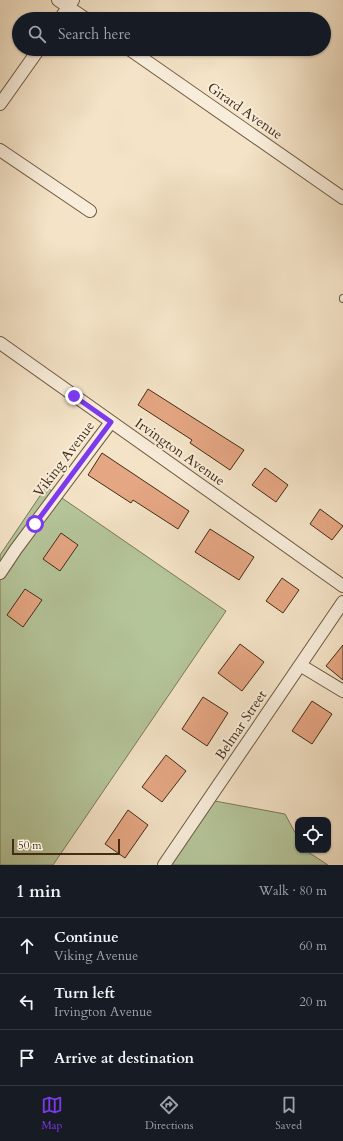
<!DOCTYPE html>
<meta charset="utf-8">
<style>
body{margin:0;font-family:Cardo,serif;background:#242831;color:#f1f3f6}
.controls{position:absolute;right:12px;bottom:12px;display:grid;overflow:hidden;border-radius:8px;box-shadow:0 1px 3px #0004}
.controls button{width:36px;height:36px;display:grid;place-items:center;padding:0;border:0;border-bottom:1px solid #363941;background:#171b24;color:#f1f3f6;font:20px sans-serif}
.scale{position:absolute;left:12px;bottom:10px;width:108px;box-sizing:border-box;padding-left:4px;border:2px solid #432d14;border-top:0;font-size:11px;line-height:14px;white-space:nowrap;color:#432d14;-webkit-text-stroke:3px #f8eddb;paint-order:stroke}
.stop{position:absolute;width:12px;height:12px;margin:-9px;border:3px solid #7c3aed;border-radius:50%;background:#fff}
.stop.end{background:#7c3aed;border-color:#fff;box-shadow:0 1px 4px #0008}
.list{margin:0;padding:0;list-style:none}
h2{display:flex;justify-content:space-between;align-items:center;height:52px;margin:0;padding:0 16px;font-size:17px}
h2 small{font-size:13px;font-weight:400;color:#9ea1a6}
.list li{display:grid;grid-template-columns:26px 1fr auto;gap:12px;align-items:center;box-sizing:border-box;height:56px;padding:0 16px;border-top:1px solid #363941}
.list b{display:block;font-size:15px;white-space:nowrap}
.list p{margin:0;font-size:13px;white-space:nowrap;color:#9ea1a6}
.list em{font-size:13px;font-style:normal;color:#9ea1a6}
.icon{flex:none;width:22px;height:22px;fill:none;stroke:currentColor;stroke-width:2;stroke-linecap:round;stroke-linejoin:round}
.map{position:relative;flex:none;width:343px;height:865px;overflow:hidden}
.search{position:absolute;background:#171b24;box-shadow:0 1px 3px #0004;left:12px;right:12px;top:12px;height:44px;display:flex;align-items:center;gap:10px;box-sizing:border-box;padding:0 14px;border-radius:22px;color:#9ea1a6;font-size:15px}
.sheet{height:220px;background:#171b24}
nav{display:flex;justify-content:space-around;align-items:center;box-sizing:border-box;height:56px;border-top:1px solid #363941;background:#171b24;font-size:11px;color:#9ea1a6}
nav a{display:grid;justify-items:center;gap:2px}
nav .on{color:#7c3aed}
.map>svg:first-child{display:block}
.green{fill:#b5c59a;stroke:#7c7957}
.building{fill:#e5a683;stroke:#432d14}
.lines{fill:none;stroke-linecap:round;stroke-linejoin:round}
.lane-casing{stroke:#6f5a41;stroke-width:8}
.street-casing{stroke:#6f5a41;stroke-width:14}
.lane{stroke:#f8eddb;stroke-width:6}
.street{stroke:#f8eddb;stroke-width:12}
.route{stroke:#7c3aed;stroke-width:5}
.labels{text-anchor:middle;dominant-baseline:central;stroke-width:4;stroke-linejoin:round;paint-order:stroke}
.street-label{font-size:14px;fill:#432d14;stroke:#f8eddb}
</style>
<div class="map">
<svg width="343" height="865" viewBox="0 0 343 865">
<rect width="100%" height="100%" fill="#f4e3c7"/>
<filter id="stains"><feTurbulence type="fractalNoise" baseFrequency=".005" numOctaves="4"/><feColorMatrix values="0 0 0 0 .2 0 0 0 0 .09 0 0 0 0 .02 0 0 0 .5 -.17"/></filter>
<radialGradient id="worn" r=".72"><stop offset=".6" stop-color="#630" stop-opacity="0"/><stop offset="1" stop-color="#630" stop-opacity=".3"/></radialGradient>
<path class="green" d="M46,487l180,124 -173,254h-53v-310z
M204,799l81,15 13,24v12h7l23,15h-169z"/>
<path class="building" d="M148,389l96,61 -14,20 -40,-27 2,-3 -54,-35z
M102,453l87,58 -11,18 -45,-29 -2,3 -43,-28z
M265,468l23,17 -12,17 -24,-17z
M320,509l23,17 -11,14 -22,-16z
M210,529l44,28 -15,23 -44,-28z
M61,533l17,12 -18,26 -17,-12z
M282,578l17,12 -16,23 -17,-12z
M25,589l17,11 -19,27 -16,-12z
M240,644l24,18 -22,29 -24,-18z
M343,645v35l-17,-14z
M203,697l25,16 -21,33 -25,-17z
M312,701l20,13 -20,30 -20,-13z
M166,755l20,16 -24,31 -20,-15z
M128,810l20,15 -23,33 -20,-14z"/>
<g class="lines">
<g class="lane-casing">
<path id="lane" d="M343,298v1"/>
</g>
<g class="street-casing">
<path id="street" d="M58,0l28,19
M60,19l13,-19
M129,49l214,149
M0,104l39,-55
M0,150l90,61
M0,343l343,243
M0,573l16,-24 95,-127
M300,665l43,26
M164,865l179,-263"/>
</g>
<use href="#lane" class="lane"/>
<use href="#street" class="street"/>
</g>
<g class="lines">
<path class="route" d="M35,524l76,-102 -37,-26"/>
</g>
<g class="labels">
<g class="street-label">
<text transform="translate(245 111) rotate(35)">Girard Avenue</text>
<text transform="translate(180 452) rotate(35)">Irvington Avenue</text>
<text transform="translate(64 459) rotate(-53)">Viking Avenue</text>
<text transform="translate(241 725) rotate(-56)">Belmar Street</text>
</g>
</g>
<rect width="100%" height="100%" filter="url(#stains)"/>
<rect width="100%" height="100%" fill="url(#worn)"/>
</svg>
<div class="controls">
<button><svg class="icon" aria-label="locate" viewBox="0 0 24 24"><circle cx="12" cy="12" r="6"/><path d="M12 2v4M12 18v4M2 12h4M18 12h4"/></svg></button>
</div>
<div class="scale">50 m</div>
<div class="stop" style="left:35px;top:524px"></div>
<div class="stop end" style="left:74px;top:396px"></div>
<div class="search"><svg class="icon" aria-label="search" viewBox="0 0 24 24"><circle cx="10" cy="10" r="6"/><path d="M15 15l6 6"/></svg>Search here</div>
</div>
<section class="sheet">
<h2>1 min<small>Walk · 80 m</small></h2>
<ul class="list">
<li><svg class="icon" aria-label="ahead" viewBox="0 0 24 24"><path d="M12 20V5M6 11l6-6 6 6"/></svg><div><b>Continue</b><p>Viking Avenue</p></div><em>60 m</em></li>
<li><svg class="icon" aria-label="left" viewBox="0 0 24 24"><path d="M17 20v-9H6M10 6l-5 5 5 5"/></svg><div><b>Turn left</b><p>Irvington Avenue</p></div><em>20 m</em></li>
<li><svg class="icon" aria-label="arrive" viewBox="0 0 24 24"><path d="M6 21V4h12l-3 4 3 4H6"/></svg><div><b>Arrive at destination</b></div></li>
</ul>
</section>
<nav>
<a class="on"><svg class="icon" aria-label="map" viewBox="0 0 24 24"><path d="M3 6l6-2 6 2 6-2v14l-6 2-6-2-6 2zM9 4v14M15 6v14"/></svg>Map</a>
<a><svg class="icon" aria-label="directions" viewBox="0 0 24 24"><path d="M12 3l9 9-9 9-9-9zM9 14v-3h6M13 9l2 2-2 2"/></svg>Directions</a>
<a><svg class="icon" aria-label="saved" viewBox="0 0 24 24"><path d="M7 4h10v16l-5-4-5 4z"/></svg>Saved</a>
</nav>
